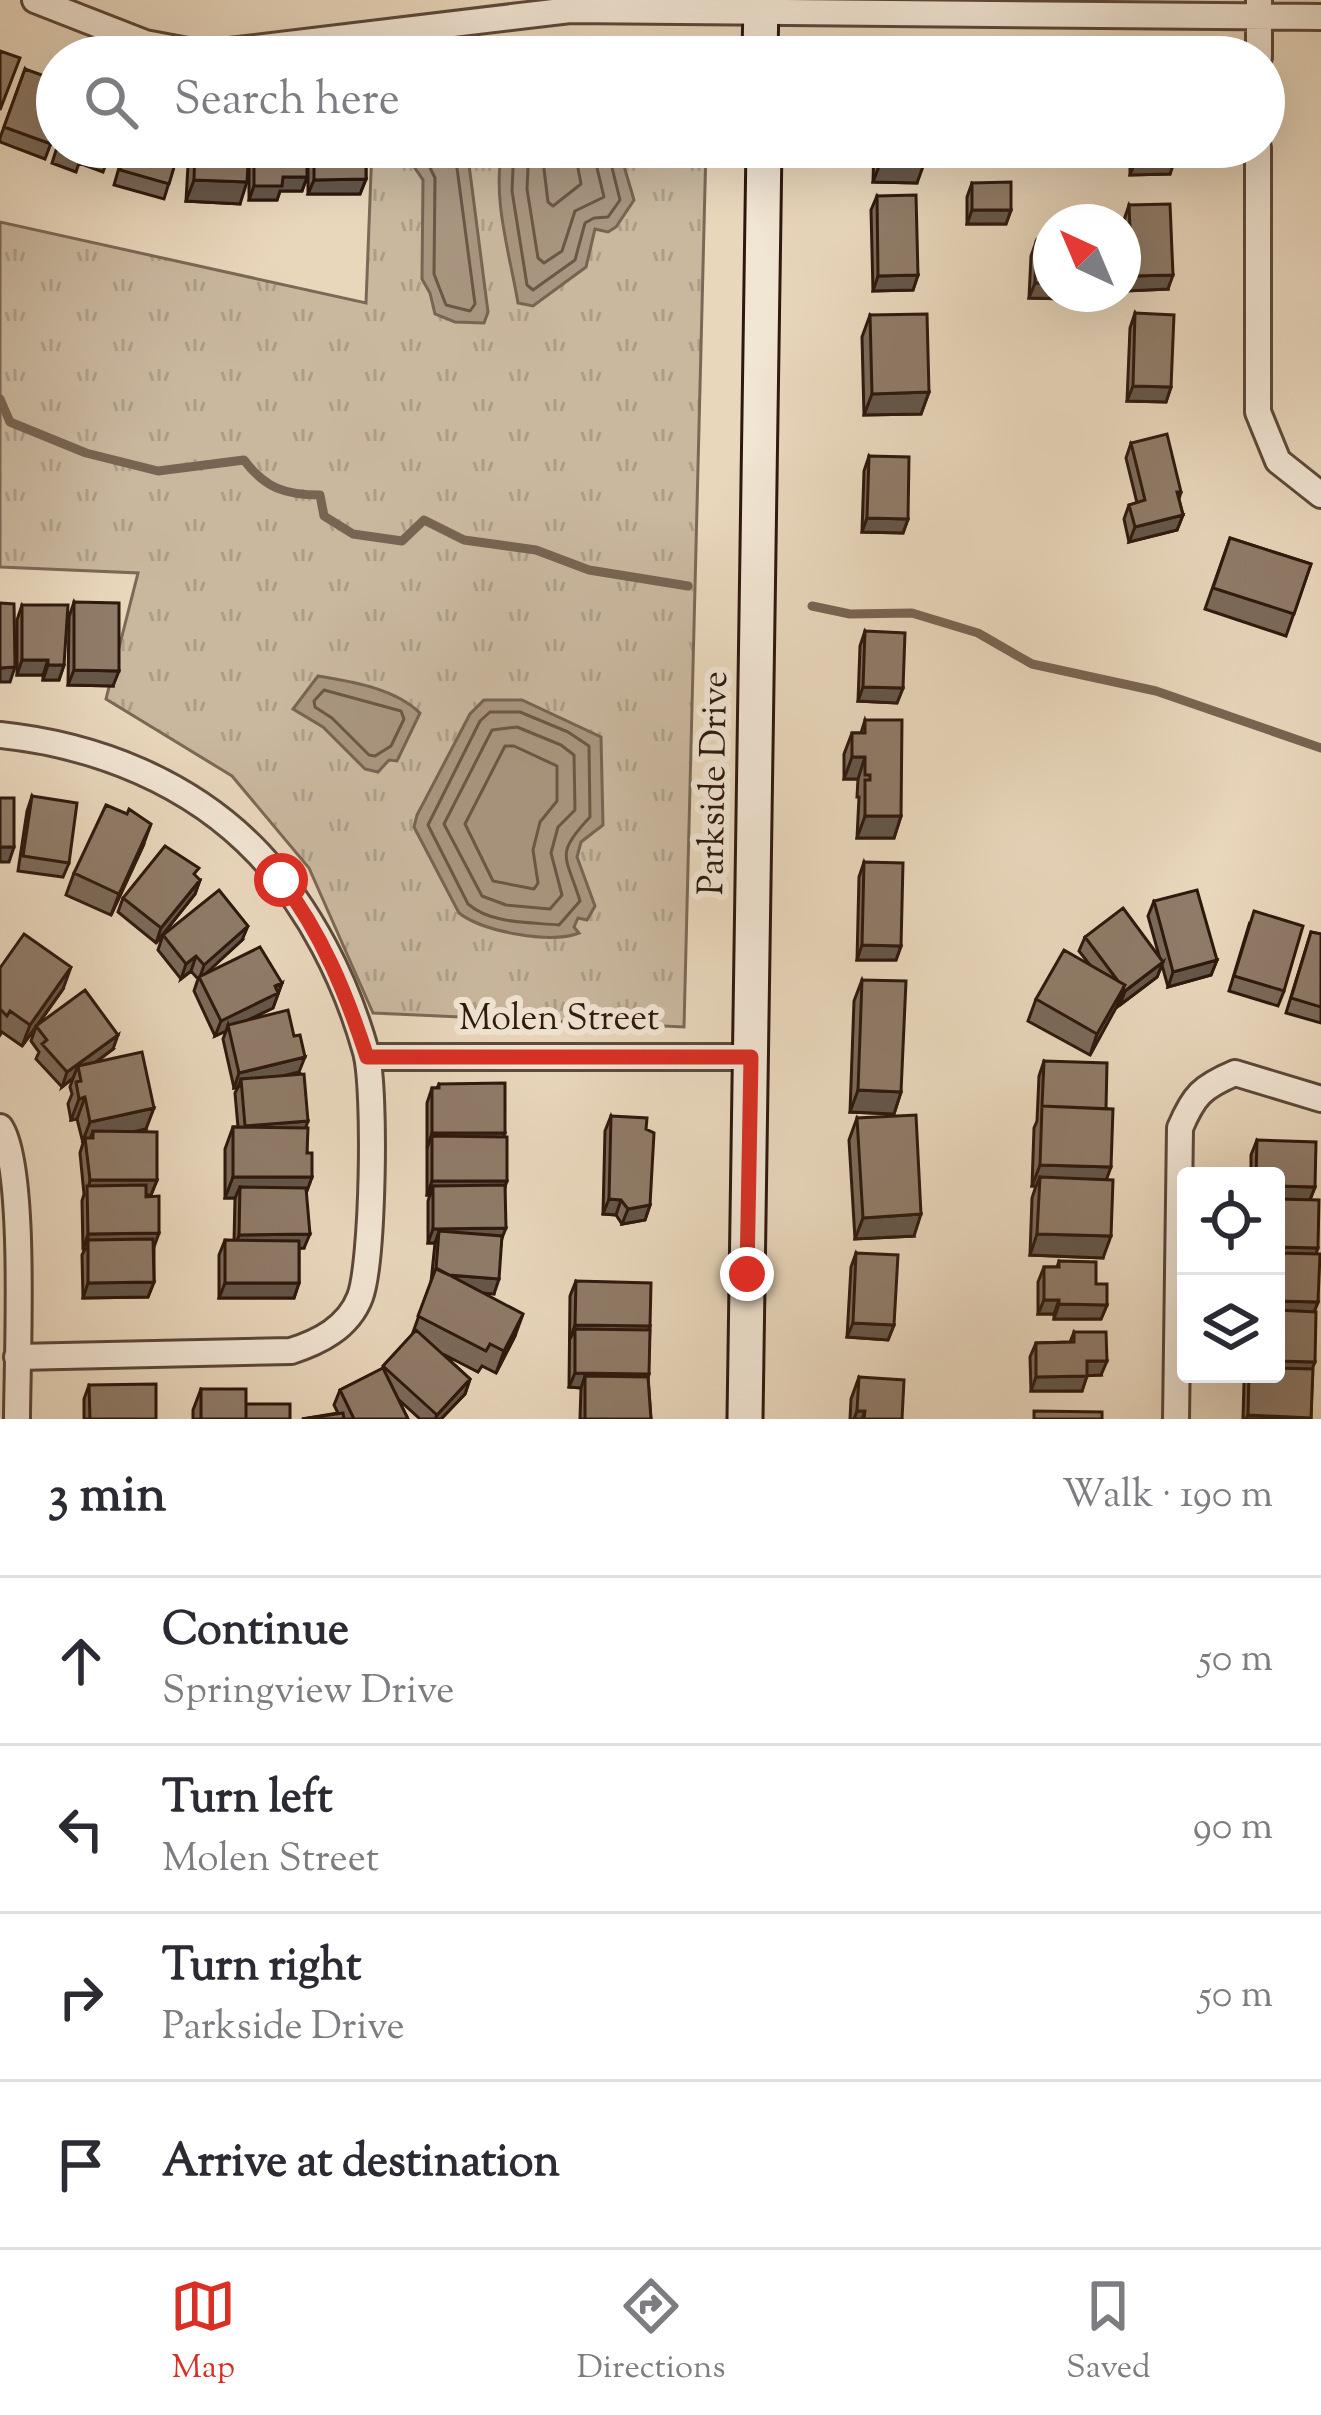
<!DOCTYPE html>
<meta charset="utf-8">
<style>
body{margin:0;font-family:"Sorts Mill Goudy",serif;background:#f2f2f3;color:#2b2b33}
.controls{position:absolute;right:36px;bottom:36px;display:grid;overflow:hidden;border-radius:12px;box-shadow:0 12px 48px #0002}
.controls button{width:108px;height:108px;display:grid;place-items:center;padding:0;border:0;border-bottom:3px solid #e1e1e2;background:#fff;color:#2b2b33;font:60px sans-serif}
.compass{position:absolute;left:1033px;top:204px;width:108px;height:108px;border-radius:50%;background:#fff;box-shadow:0 12px 48px #0002;rotate:316deg}
.stop{position:absolute;width:36px;height:36px;margin:-27px;border:9px solid #d93025;border-radius:50%;background:#fff}
.stop.end{background:#d93025;border-color:#fff;box-shadow:0 3px 12px #0008}
.list{margin:0;padding:0;list-style:none}
h2{display:flex;justify-content:space-between;align-items:center;height:156px;margin:0;padding:0 48px;font-size:51px}
h2 small{font-size:39px;font-weight:400;color:#7c7c81}
.list li{display:grid;grid-template-columns:78px 1fr auto;gap:36px;align-items:center;box-sizing:border-box;height:168px;padding:0 48px;border-top:3px solid #e1e1e2}
.list b{display:block;font-size:45px;white-space:nowrap}
.list p{margin:0;font-size:39px;white-space:nowrap;color:#7c7c81}
.list em{font-size:39px;font-style:normal;color:#7c7c81}
.icon{flex:none;width:66px;height:66px;fill:none;stroke:currentColor;stroke-width:2;stroke-linecap:round;stroke-linejoin:round}
.map{position:relative;flex:none;width:1321px;height:1419px;overflow:hidden}
.search{position:absolute;background:#fff;box-shadow:0 12px 48px #0002;left:36px;right:36px;top:36px;height:132px;display:flex;align-items:center;gap:30px;box-sizing:border-box;padding:0 42px;border-radius:66px;color:#7c7c81;font-size:45px}
.sheet{height:828px;background:#fff}
nav{display:flex;justify-content:space-around;align-items:center;box-sizing:border-box;height:168px;border-top:3px solid #e1e1e2;background:#fff;font-size:33px;color:#7c7c81}
nav a{display:grid;justify-items:center;gap:6px}
nav .on{color:#d93025}
.map>svg:first-child{display:block}
.park{fill:url(#park-tufts);stroke:#7c6856;stroke-width:3}
.water{fill:#a99680;stroke:#786452;stroke-width:3}
.lines{fill:none;stroke-linecap:round;stroke-linejoin:round}
.shore{stroke:#6c5746;stroke-width:3}
.stream{stroke:#786452;stroke-width:9}
.minor-casing{stroke:#5d4839;stroke-width:30}
.secondary-casing{stroke:#2e180d;stroke-width:39}
.minor{stroke:#f1e5d3;stroke-width:24}
.secondary{stroke:#f1e5d3;stroke-width:33}
.wall{fill:#7b6a59;stroke:#2e180d;stroke-width:3}
.shaded-wall{fill:#645649;stroke:#2e180d;stroke-width:3}
.building{fill:#8f7b68;stroke:#2e180d;stroke-width:3}
.route{stroke:#d93025;stroke-width:15}
.labels{text-anchor:middle;dominant-baseline:central;stroke-width:12;stroke-linejoin:round;paint-order:stroke}
.street-label{font-size:36px;fill:#2e180d;stroke:#f1e5d3}
</style>
<div class="map">
<svg width="1321" height="1419" viewBox="0 0 1321 1419">
<defs>
<pattern id="park-tufts" width="24" height="20" patternUnits="userSpaceOnUse" patternTransform="scale(3)"><rect width="24" height="20" fill="#c9b79e"/><path d="M3 7l-1-3M5 7V3M7 7l1-3M15 17l-1-3M17 17v-4M19 17l1-3" fill="none" stroke="#ad9d87"/></pattern>
</defs>
<rect width="100%" height="100%" fill="#e9d7bc"/>
<filter id="stains"><feTurbulence type="fractalNoise" baseFrequency=".00167" numOctaves="4"/><feColorMatrix values="0 0 0 0 .2 0 0 0 0 .09 0 0 0 0 .02 0 0 0 .5 -.17"/></filter>
<radialGradient id="worn" r=".72"><stop offset=".6" stop-color="#630" stop-opacity="0"/><stop offset="1" stop-color="#630" stop-opacity=".3"/></radialGradient>
<path class="park" d="M372,147h334l-22,880 -311,-14 -64,-145 -77,-92 -126,-77 32,-126 -138,-6v-345l366,81z"/>
<path class="water" d="M412,147h33l23,10 20,155 -4,11 -29,-1 -20,-8 -5,-21 -8,-14 1,-99 -17,-25z
M503,147h111l5,2 15,51 -18,27 -8,5 -13,-3 -9,38 -53,39 -15,-3c-8,-48 -27,-108 -15,-156z
M318,676c35,6 76,12 102,37l-23,48 -8,-1 -11,12 -13,-3 -42,-42 -30,-18z
M484,700h38l79,37 2,88 -22,17 -4,15 18,49 -8,14 -9,-2 -4,9 5,6c-28,11 -96,-1 -120,-20l-45,-86 3,-12 53,-101z"/>
<g class="lines">
<path class="shore" d="M420,147l15,31 -1,96 12,31 24,6 5,-7 -18,-136 -10,-10 -2,-11
M514,147l-2,44 15,94 6,5 42,-30 10,-37 9,-5 14,-1 12,-17 -13,-53
M529,147l-2,42 11,69 6,5 18,-12 13,-40 29,-14 -12,-50
M547,147l-3,22 4,33 5,4 28,-22 -7,-37
M324,690l77,21 3,8 -13,27 -16,10 -6,-1 -37,-37 -17,-11 -1,-6z
M520,712l48,20 21,14 1,71c-36,38 -24,38 -10,84l-21,24c-30,-3 -68,-1 -91,-21l-40,-79 52,-104 10,-9z
M517,727l44,18 13,10 1,55 -17,17 -7,26 11,42 -12,14 -44,-4 -24,-9 -38,-72 48,-94z
M505,746h9l43,20v35l-17,21 -7,28 5,33 -4,6 -41,-8 -28,-57z"/>
<path class="stream" d="M0,399l10,23 76,31 72,18 86,-11c21,28 41,35 76,35l4,21 29,18 49,7 22,-21 40,20 72,10 53,20 99,16
M812,606l38,8 62,-1 66,20 54,31 124,27 165,57"/>
<g class="minor-casing">
<path id="minor" d="M35,0l110,43 59,11 366,-44 751,7
M1259,57v-57
M1258,147v265l20,49 43,34
M0,735c96,10 191,47 259,119 51,55 87,126 107,198 10,37 7,210 -6,245 -12,31 -41,45 -69,54l-274,6
M367,1057h384
M0,1127c27,38 17,235 17,292
M1176,1419l4,-291c14,-33 22,-41 55,-55l86,26"/>
</g>
<g class="secondary-casing">
<path id="secondary" d="M760,57l1,-57
M745,1419l19,-1272"/>
</g>
<use href="#minor" class="minor"/>
<use href="#secondary" class="secondary"/>
</g>
<path class="wall" d="M25,69l32,58 -12,32 -45,-17v-4z
M57,147h55l-9,25 -24,-9 -3,9 -24,-9z
M125,147h55l-16,52 -50,-14z
M189,147h118v30l-5,14h-22l-3,9h-28v-44l-9,48 -54,-3z
M308,147h58v32l-6,15h-52z
M874,147h51l-8,36 -44,-1z
M1130,147h45l-5,27 -40,1z
M972,183l39,27 -5,14h-39v-27z
M877,196l41,79 -5,15 -40,1 -2,-81z
M1129,205l39,84 -42,2 -2,-71z
M1036,242l15,52h16l-1,5 -37,-1 2,-42z
M1135,313l36,74 -5,15 -39,-1 3,-73z
M870,315l59,77 -8,22 -57,1 -2,-78z
M1131,443l50,49 -2,7 4,16 -6,15 -48,12 -5,-23 5,-14 8,-2 -11,-45z
M869,456l39,63 -5,14 -41,-1 2,-61z
M1230,538l81,26 -25,72 -81,-27z
M74,602l39,84 -45,-1 1,-68z
M22,605l42,60 -5,15h-16v-5h-26v-55z
M865,631l38,57 -6,15 -39,-2 2,-55z
M865,720l36,96 -7,22h-37l2,-41h-2l1,-18h-14v-25l8,-21h9z
M32,796l37,67 -6,14 -45,-6 9,-60z
M143,846l-32,69 -45,-20 8,-22z
M864,862l37,84 -5,14h-39l2,-83z
M200,880l-5,14 -39,49 -38,-31 5,-14z
M1154,901l63,59 -6,15 -43,12 -6,-22 -5,12 -37,28 -2,-2 -28,52 -62,-34 8,-22 54,-34 -11,-14 6,-14 75,22 -12,-43z
M1249,925l35,66 -6,15 -49,-15z
M1311,932l10,2v89l-35,-10z
M163,935l79,5 -36,33 76,10 -9,25 -24,12 50,52 -14,3 21,53 1,25 5,24 -6,16 -2,55h-5v35l-5,15h-75v-43l6,-15 9,1 1,-43h-10v-49l8,-22h5l-3,-34 3,-6 -4,1 -11,-49 3,-8 -11,5 -21,-45 4,-12 -7,-8 -10,8 -23,-29z
M0,968l63,21 -26,37 76,23 -17,13 50,67 -9,2 20,49 -6,15h-5l8,52v35l-6,15 -65,1 -1,-43 3,-6h-2l-1,-48 2,-7 -4,-41 3,-10 -6,-24 -6,1 -3,-16 4,-10 -2,-7 3,-9 -11,9 -26,-28 3,-7 -8,-11 5,-14 -14,19 -20,-14 -2,3z
M862,980l39,112 -7,22 -44,-2 4,-111z
M1044,1061l62,48v70l-3,79 -73,-3 2,-57 4,-12h-4l2,-58 3,-7 2,-45z
M439,1084l65,53 1,50 -3,50 -8,57 -11,-1 32,43 -19,37 -14,-7 -4,6 -35,-18 27,25 -5,15 -24,25h-21l-22,-20 10,20h-106l36,-6 -4,-8 6,-15 42,-21 30,-34 19,-53 4,-39h-7v-42l2,-6h-3v-92l5,-15h5z
M611,1116l39,89 -5,15 -23,4 -6,-9 -13,-1 2,-83z
M857,1118l57,118 -59,3 -6,-99z
M1257,1140l58,47 -5,13 6,54 2,48 -4,10 -3,107h-68l1,-37 3,-7 -3,-1h32v-198h-25v-21z
M856,1253l38,72 -6,15 -41,-3 4,-70z
M1059,1261l37,23 11,21 -6,14h-47v-5h-16v-32l6,-15h13z
M576,1281l74,45 -2,51 3,42h-71l1,-31 -12,-1 1,-91z
M1074,1332l27,43h-14l-5,16h-51l-1,-34 6,-14 34,-1z
M859,1377l43,42h-52l1,-20z
M89,1385l67,34h-72v-20z
M201,1389l45,16 44,14h-97v-9z"/>
<path class="shaded-wall" d="M1032,147h49l-5,14 -50,1z
M1136,160h39l-5,14 -40,1z
M881,161h44l-8,22 -44,-1z
M283,177h24l-5,14h-22l-3,9h-28l5,-14z
M366,179l-6,15h-52l6,-14z
M194,180l53,2 -7,22 -54,-3z
M972,210h39l-5,14h-39z
M918,275l-5,15 -40,1 5,-15z
M1173,275l-5,14 -42,2 6,-15z
M1035,283h16v11h16l-1,5 -37,-1z
M1133,386l38,1 -5,15 -39,-1z
M929,392l-8,22 -57,1 8,-21z
M1183,515l-6,15 -48,12 6,-15z
M867,518l41,1 -5,14 -41,-1z
M22,660h26l-5,15h-26z
M48,665h16l-5,15h-16z
M15,667l-5,15h-10v-14z
M74,670l45,1 -6,15 -45,-1z
M863,687l40,1 -6,15 -39,-2z
M852,757h13l-7,22h-14z
M865,816h36l-7,22h-37z
M151,824l-8,22 -32,69 8,-21z
M0,847h14l-5,15h-9z
M200,880l-5,14 -39,49 5,-15z
M248,926l-6,14 -43,40 5,-15z
M862,945l39,1 -5,14h-39z
M196,956l-5,15 -10,8 5,-15z
M1217,960l-6,15 -43,12 5,-15z
M1163,962l-6,15 -37,28 5,-14z
M71,967l-8,22 -41,57 8,-21z
M282,983l-9,25 -44,21 -1,-4 -2,6 -11,5 6,-15z
M1125,985l-8,21 -27,49 7,-21z
M118,1035l-5,14 -33,25 -2,-8 -5,12 -11,9 5,-15z
M305,1057l-6,15 -58,14v-7l-3,8 -4,1 5,-15z
M858,1090l43,2 -7,22 -44,-2z
M85,1097l-8,22 -6,1 8,-21z
M154,1108l-8,21 -54,12 1,-10 -4,11 -4,-4 -3,5 8,-21z
M308,1121l-5,15 -58,-10z
M432,1133h73l-5,15 -68,-12 -5,12z
M1040,1165l71,2 -8,22 -63,-12 -4,9h-4z
M233,1177h79l-8,22 -64,-12 -5,11h-10z
M90,1180h67l-6,15h-64z
M432,1181h75l-5,14 -69,-9 -3,9h-3z
M1276,1186l39,1 -6,15 -33,-1z
M609,1199l12,1 -5,15 -13,-1z
M650,1205l-5,15 -23,4 6,-15z
M921,1214l-7,22 -59,3 8,-21z
M506,1228l-6,15 -61,-12 -4,12h-7l5,-14z
M159,1233l-5,14 -66,2v-9l-5,9 5,-15z
M310,1234l-6,14 -70,2 5,-15z
M1037,1234l74,2 -8,22 -73,-3z
M1276,1247l42,1 -5,15 -37,-1z
M436,1274l63,5 -5,15 -63,-5z
M154,1282l-6,15 -65,1 5,-15z
M225,1283h74l-5,15h-75z
M1044,1300h15l-5,14h-16z
M1276,1301l42,1 -6,15 -36,-2z
M1059,1304l48,1 -6,14h-47z
M523,1314l-8,22 -19,37 8,-22z
M853,1323l41,2 -6,15 -41,-3z
M575,1325l75,1 -6,14 -69,-11 -5,10z
M1087,1361h20l-6,14 -19,1z
M1276,1361l39,1 -6,15 -33,-3z
M575,1373l74,1 -5,15 -59,-13 -4,12 -12,-1z
M1087,1376l-5,15h-51l5,-14z
M470,1379l-5,15 -24,25h-6l2,-4z
M857,1411h8l-3,8h-8z
M1248,1415l63,3 -65,1z"/>
<path class="building" d="M0,51l20,7 -20,52z
M51,65l6,2v60l-6,17 -47,-17 21,-58 22,8z
M57,147h55l-4,11 -23,-9 -3,8z
M126,147h54l-11,37 -49,-14z
M195,147h54l-2,35 -53,-2z
M254,147h53v30h-24l-1,9h-28z
M314,147h52v32l-52,1z
M881,147h44v14h-44z
M1135,147h40v13h-39z
M1011,182v28h-39v-27z
M916,195l2,80 -40,1 -1,-80z
M1170,204l3,71 -41,1 -3,-71z
M1036,242h15v41h-16z
M1135,313l39,2 -3,72 -38,-1z
M927,314l2,78 -57,2 -2,-79z
M1167,434l14,58h-4l6,23 -48,12 -6,-22 16,-5 -14,-57z
M869,456l40,1 -1,62 -41,-1z
M1230,538l81,26 -17,50 -81,-26z
M74,602l45,1v68l-45,-1z
M0,603l14,1 1,63 -15,1z
M22,605h46l-4,60h-16v-5h-26z
M865,631l40,2 -2,55 -40,-1z
M865,720h37l-1,96h-36v-36h5v-5h-5v-18h-13v-24h13z
M32,796l45,7 -8,60 -46,-7z
M0,798h14v49h-14z
M106,805l21,9 2,-5 22,15 -32,70 -45,-21z
M165,846l34,22 -5,6 6,6 -39,48 -38,-30z
M864,862l39,1 -2,83 -39,-1z
M219,890l29,36 -44,39 -8,-9 -10,8 -23,-29z
M1197,890l20,70 -44,12 -19,-71z
M1123,908l40,54 -38,29 -2,-3 2,-3 -7,-4 -33,-44z
M1254,911l49,15 -19,65 -50,-15z
M1311,932l10,2v73l-30,-9z
M24,934l47,33 -41,58 -20,-14 -3,5 -7,-7v-41z
M260,947l22,36 -7,3 3,7 -57,28 -22,-44z
M1064,950l61,35 -28,49 -61,-35z
M862,980l44,1 -5,111 -43,-2z
M85,990l33,45 -51,37 -25,-28 5,-4 -11,-14z
M288,1010l6,26 6,-1 5,22 -66,16 -11,-48z
M142,1052l12,56 -64,14 -5,-25 -6,2 -3,-17 5,-1 -3,-15z
M1044,1061l63,2 -1,46 -64,-3z
M304,1074l4,47 -63,5 -4,-47z
M505,1083v50h-73v-45h7v-4z
M1042,1106l71,3 -2,58 -71,-2z
M916,1115l5,99 -58,4 -6,-100z
M611,1116l36,2 -1,11 8,4 -4,72 -22,4 -7,-9 -12,-1z
M233,1127l75,1 -1,25h5v24h-79z
M93,1131l64,1v48h-67l-5,-42h8z
M432,1136l75,1v44h-75z
M1257,1140l59,2 -1,45 -39,-1v-10h-20z
M1040,1177l73,3 -2,56 -74,-2z
M146,1185v12l13,-1v37l-71,1 -1,-48z
M505,1185l1,43 -73,1v-43z
M240,1187l66,1 4,46 -71,1z
M1276,1199l43,1 -1,48 -42,-1z
M439,1231l63,5 -3,43 -50,-4 -13,-6z
M153,1239l1,43 -66,1v-43z
M225,1240l74,1v42h-74z
M856,1253l42,2 -4,70 -41,-2z
M1276,1253l44,1 -2,48 -42,-1z
M1059,1261l37,1v22h11v21l-48,-1v-4h-15v-33h15z
M436,1268l87,46 -19,37 -14,-7 -4,7 -68,-35z
M576,1281l75,2 -1,43 -75,-1z
M1276,1310l40,2 -1,50 -39,-1z
M575,1329l75,1 -1,44 -74,-1z
M416,1330l54,49 -33,36 -54,-49z
M1074,1332h32l1,29h-20v15l-51,1v-34l38,-1z
M383,1368l25,51h-54l-14,-29z
M1276,1368l37,1 -2,49 -63,-3 1,-41h27z
M585,1376l63,1 3,42h-66z
M859,1377l45,3 -2,39h-38l1,-8h-8z
M156,1384v35h-66l-1,-34z
M201,1389h45v30h-45z
M246,1404h44v15h-44z
M1034,1411l68,1v7h-68z
M343,1413l1,6h-42z"/>
<g class="lines">
<path class="route" d="M281,880c41,54 65,113 86,177h384l-4,217"/>
</g>
<g class="labels">
<g class="street-label">
<text transform="translate(715 783) rotate(-89)">Parkside Drive</text>
<text x="559" y="1020">Molen Street</text>
</g>
</g>
<rect width="100%" height="100%" filter="url(#stains)"/>
<rect width="100%" height="100%" fill="url(#worn)"/>
</svg>
<div class="controls">
<button><svg class="icon" aria-label="locate" viewBox="0 0 24 24"><circle cx="12" cy="12" r="6"/><path d="M12 2v4M12 18v4M2 12h4M18 12h4"/></svg></button>
<button><svg class="icon" aria-label="layers" viewBox="0 0 24 24"><path d="M12 4l9 5-9 5-9-5zM3 14l9 5 9-5"/></svg></button>
</div>
<svg class="compass" viewBox="-18 -18 36 36"><path d="M0-13l5 13h-10z" fill="#e53935"/><path d="M0 13l5-13h-10z" fill="#7c7c81"/></svg>
<div class="stop" style="left:281px;top:880px"></div>
<div class="stop end" style="left:747px;top:1274px"></div>
<div class="search"><svg class="icon" aria-label="search" viewBox="0 0 24 24"><circle cx="10" cy="10" r="6"/><path d="M15 15l6 6"/></svg>Search here</div>
</div>
<section class="sheet">
<h2>3 min<small>Walk · 190 m</small></h2>
<ul class="list">
<li><svg class="icon" aria-label="ahead" viewBox="0 0 24 24"><path d="M12 20V5M6 11l6-6 6 6"/></svg><div><b>Continue</b><p>Springview Drive</p></div><em>50 m</em></li>
<li><svg class="icon" aria-label="left" viewBox="0 0 24 24"><path d="M17 20v-9H6M10 6l-5 5 5 5"/></svg><div><b>Turn left</b><p>Molen Street</p></div><em>90 m</em></li>
<li><svg class="icon" aria-label="right" viewBox="0 0 24 24"><path d="M7 20v-9h11M14 6l5 5-5 5"/></svg><div><b>Turn right</b><p>Parkside Drive</p></div><em>50 m</em></li>
<li><svg class="icon" aria-label="arrive" viewBox="0 0 24 24"><path d="M6 21V4h12l-3 4 3 4H6"/></svg><div><b>Arrive at destination</b></div></li>
</ul>
</section>
<nav>
<a class="on"><svg class="icon" aria-label="map" viewBox="0 0 24 24"><path d="M3 6l6-2 6 2 6-2v14l-6 2-6-2-6 2zM9 4v14M15 6v14"/></svg>Map</a>
<a><svg class="icon" aria-label="directions" viewBox="0 0 24 24"><path d="M12 3l9 9-9 9-9-9zM9 14v-3h6M13 9l2 2-2 2"/></svg>Directions</a>
<a><svg class="icon" aria-label="saved" viewBox="0 0 24 24"><path d="M7 4h10v16l-5-4-5 4z"/></svg>Saved</a>
</nav>
